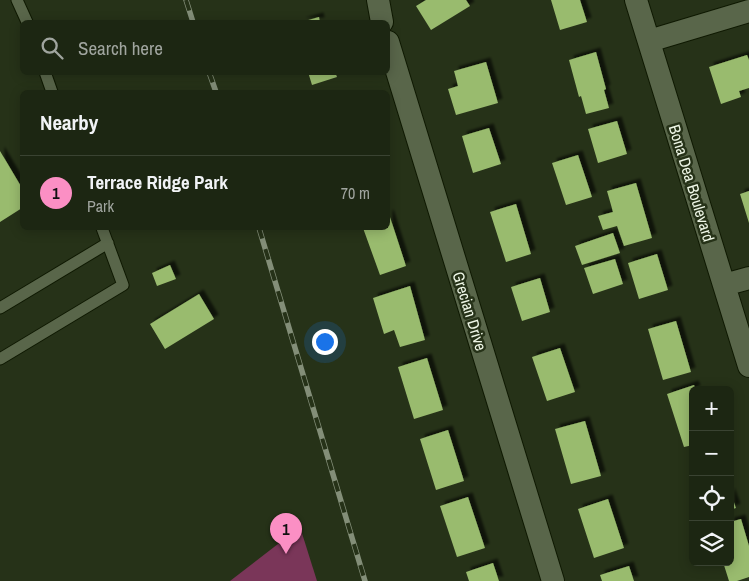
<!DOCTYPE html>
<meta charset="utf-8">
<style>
body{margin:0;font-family:"Archivo Narrow",sans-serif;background:#293220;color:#f1f3f6}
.controls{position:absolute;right:15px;bottom:15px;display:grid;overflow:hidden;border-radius:8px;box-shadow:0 2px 12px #0003}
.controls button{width:45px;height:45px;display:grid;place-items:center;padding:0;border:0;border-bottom:1px solid #3a4332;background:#1c2612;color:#f1f3f6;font:25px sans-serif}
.you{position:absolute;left:324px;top:341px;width:18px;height:18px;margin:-12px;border:4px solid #fff;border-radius:50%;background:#1a73e8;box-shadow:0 0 0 8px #1a73e833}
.badge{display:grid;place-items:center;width:32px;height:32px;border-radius:50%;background:#fb8fc4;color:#111;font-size:16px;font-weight:700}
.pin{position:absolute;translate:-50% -41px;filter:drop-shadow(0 1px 2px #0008)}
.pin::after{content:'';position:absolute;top:26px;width:18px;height:15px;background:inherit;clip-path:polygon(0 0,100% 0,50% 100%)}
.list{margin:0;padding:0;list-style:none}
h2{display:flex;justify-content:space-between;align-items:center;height:65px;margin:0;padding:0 20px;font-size:21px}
h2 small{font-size:16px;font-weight:400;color:#a0a59f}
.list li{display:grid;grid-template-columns:32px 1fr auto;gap:15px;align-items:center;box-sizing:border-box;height:75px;padding:0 20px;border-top:1px solid #3a4332}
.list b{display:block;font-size:19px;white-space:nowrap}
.list p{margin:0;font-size:16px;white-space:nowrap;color:#a0a59f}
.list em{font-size:16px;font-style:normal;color:#a0a59f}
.icon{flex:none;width:28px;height:28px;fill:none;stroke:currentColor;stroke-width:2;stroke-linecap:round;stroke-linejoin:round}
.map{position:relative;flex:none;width:749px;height:581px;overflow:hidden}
.search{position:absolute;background:#1c2612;box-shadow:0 2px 12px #0003;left:20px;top:20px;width:370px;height:55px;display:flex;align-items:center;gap:12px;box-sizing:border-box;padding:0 18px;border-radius:8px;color:#a0a59f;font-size:19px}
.panel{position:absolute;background:#1c2612;box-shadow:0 2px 12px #0003;left:20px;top:90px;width:370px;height:140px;border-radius:8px}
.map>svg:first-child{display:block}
.green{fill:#7a3659}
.building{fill:#99bb6e;filter:url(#shadow)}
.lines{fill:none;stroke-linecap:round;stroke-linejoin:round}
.lane-casing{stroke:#0f1902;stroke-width:13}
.street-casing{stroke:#0f1902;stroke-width:24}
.lane{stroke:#59664a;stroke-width:11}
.street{stroke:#59664a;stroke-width:22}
.rail-casing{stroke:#838e78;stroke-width:5.5}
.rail{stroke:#263218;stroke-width:4;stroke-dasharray:11;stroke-linecap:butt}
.labels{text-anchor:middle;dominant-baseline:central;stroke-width:5;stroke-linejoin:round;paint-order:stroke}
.street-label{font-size:16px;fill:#eff7e7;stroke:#263218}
</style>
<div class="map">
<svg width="749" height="581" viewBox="0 0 749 581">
<defs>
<filter id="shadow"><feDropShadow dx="4.5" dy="-4.5" stdDeviation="1" flood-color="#0009"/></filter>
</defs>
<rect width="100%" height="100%" fill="#263218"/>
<path class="green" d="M300,527l17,54h-87z"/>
<path class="building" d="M426,0h40l4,6 -39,24 -15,-24z
M551,0h29l7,22 -27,8z
M319,17l1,5h-19z
M596,52l10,37 -2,1 5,18 -23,6 -5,-18 -2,1 -10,-37z
M747,55l2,5v28l-10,3 2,6 -20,7 -12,-37z
M486,62l12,41 -42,12 -8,-26 10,-3 -4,-15z
M308,72h27l2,5 -25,8z
M617,121l10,33 -29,9 -10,-34z
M489,128l12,36 -28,9 -11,-37z
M0,151l22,37v20l-22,14z
M578,155l14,42 -26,8 -14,-42z
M636,183l16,55 -28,8 -7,-20 -14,4 -5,-14 15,-4 -6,-21z
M749,191v32l-9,-29z
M516,204l15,50 -25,8 -16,-50z
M389,214l17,52 -26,9 -17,-47h25v-13z
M613,233l7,20 -38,12 -7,-19z
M657,254l11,36 -29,9 -11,-36z
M615,259l8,25 -30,10 -9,-26z
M170,265l6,14 -19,7 -5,-13z
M540,278l10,34 -28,9 -11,-34z
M410,286l15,54 -25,7 -6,-17 -10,4 -11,-36z
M199,294l15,25 -49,30 -15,-25z
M676,321l15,51 -28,8 -15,-51z
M560,348l15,44 -28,9 -15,-44z
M427,358l16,52 -29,9 -16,-52z
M694,385l2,5h-3v55l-9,2 -17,-53z
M585,421l16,55 -30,8 -16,-55z
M448,430l16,51 -28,9 -16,-51z
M730,492l6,16 -6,2z
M468,497l17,51 -28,9 -17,-51z
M608,499l16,49 -30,10 -16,-49z
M741,519l8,27v31l-12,4h-8l-6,-19h7v-40z
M493,563l6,18h-30l-3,-9z
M629,566l5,15h-32l-2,-6z"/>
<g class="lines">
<g class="lane-casing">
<path id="lane" d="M17,0l10,22
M45,72l7,20
M0,308l108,-65
M0,359l123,-74 -21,-57"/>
</g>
<g class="street-casing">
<path id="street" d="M378,0l4,22
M636,0l113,366
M649,41l100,-30
M388,42l165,539
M724,285l25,-7"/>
</g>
<use href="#lane" class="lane"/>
<use href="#street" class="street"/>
<g class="rail-casing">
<path id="rail" d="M186,0l7,22
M209,72l7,20
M259,228l106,353"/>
</g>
<use href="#rail" class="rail"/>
</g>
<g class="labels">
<g class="street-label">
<text transform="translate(692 183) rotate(73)">Bona Dea Boulevard</text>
<text transform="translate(470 311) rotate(73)">Grecian Drive</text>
</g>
</g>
</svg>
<div class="controls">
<button>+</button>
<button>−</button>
<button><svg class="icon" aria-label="locate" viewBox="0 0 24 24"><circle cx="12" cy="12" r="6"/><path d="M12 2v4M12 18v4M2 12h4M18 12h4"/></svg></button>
<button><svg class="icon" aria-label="layers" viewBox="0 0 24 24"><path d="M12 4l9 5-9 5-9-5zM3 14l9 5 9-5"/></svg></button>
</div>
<div class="you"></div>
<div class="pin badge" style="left:286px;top:554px">1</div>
<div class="search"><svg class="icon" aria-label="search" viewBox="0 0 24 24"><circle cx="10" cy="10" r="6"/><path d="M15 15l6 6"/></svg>Search here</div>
<section class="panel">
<h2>Nearby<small></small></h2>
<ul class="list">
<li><span class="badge">1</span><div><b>Terrace Ridge Park</b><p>Park</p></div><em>70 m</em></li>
</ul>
</section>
</div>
